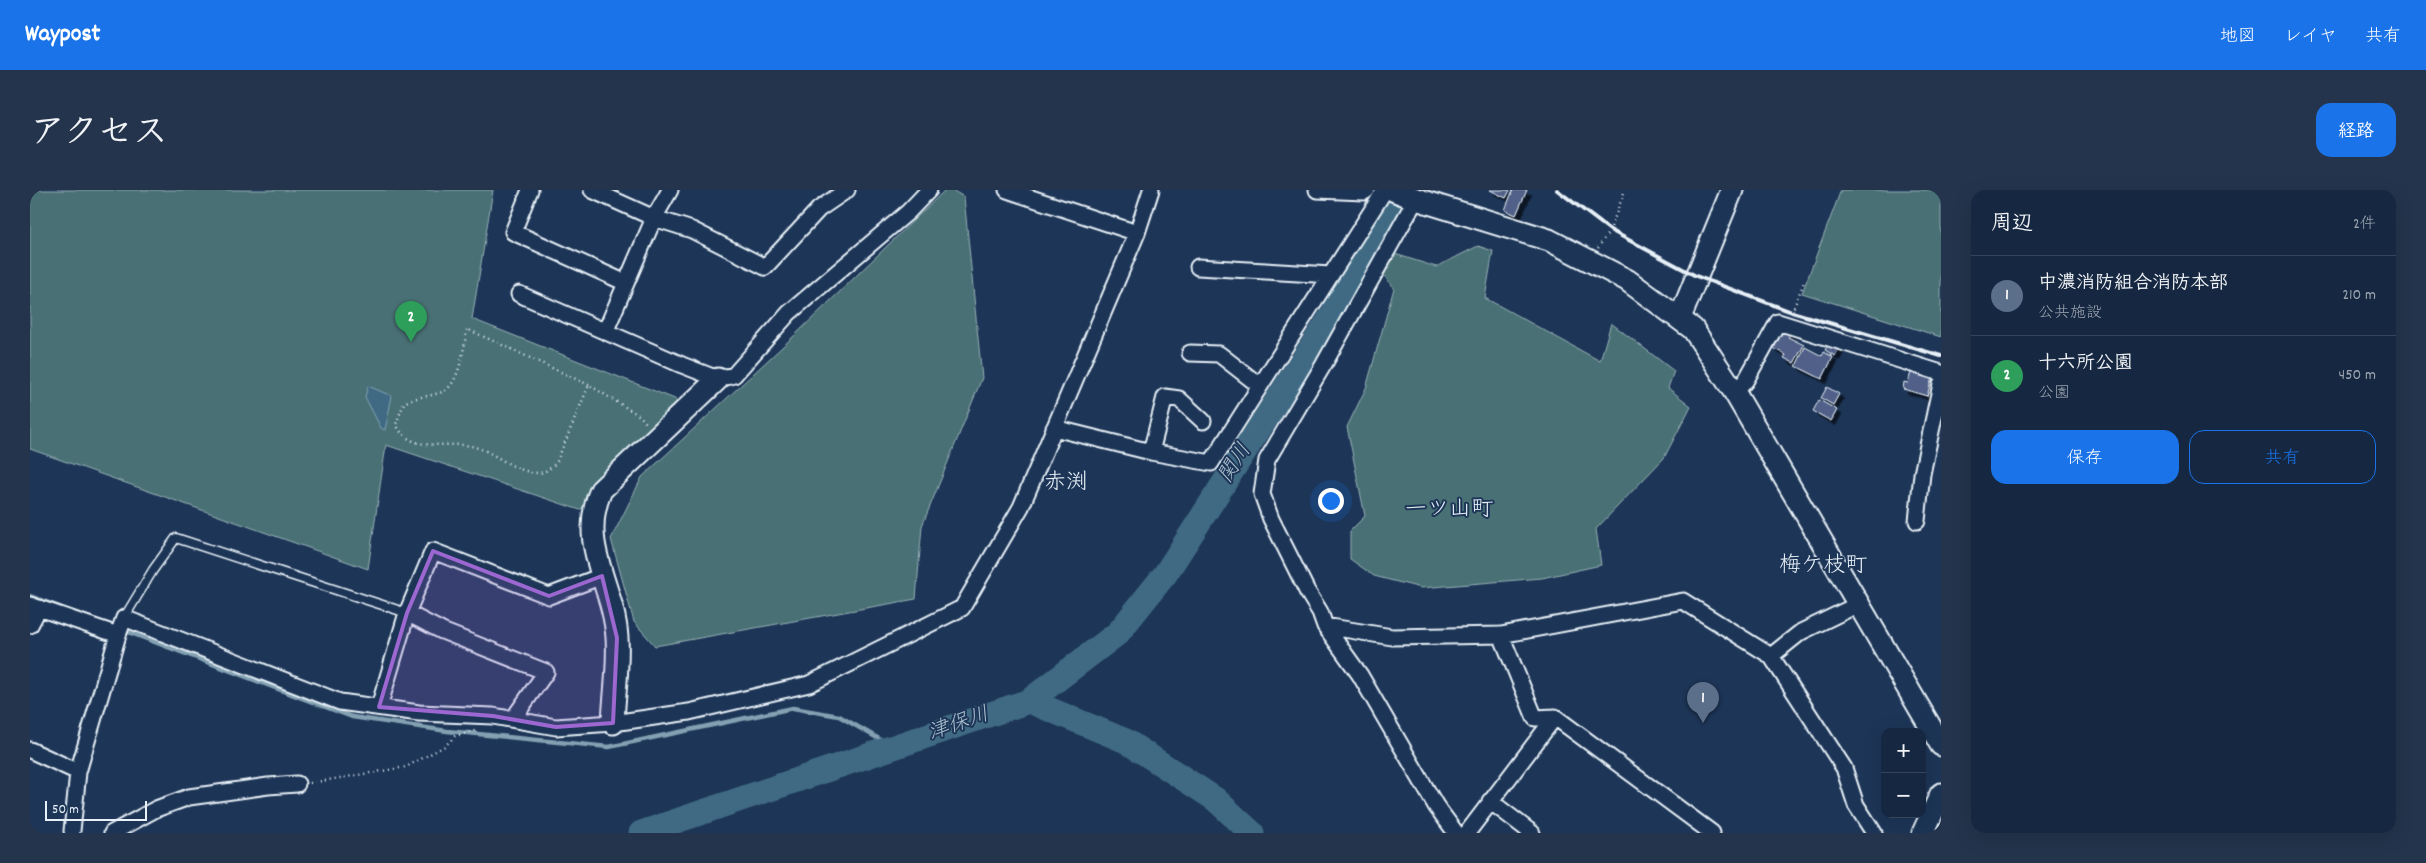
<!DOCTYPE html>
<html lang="ja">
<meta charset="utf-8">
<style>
body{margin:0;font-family:Dekko,"Klee One",sans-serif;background:#23344c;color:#f1f3f6}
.controls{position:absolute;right:15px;bottom:15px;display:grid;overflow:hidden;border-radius:10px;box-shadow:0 5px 20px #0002}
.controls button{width:45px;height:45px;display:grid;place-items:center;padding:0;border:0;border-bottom:1px solid #35445a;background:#162841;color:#f1f3f6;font:25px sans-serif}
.scale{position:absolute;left:15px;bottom:12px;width:102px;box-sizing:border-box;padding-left:5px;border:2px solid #e8f1f8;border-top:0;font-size:14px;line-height:18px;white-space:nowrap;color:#e8f1f8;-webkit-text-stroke:4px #1d3557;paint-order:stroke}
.you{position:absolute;left:1300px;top:310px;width:18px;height:18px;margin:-12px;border:4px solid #fff;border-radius:50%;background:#1a73e8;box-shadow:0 0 0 8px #1a73e833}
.badge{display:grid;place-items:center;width:32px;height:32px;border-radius:50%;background:#1a73e8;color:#fff;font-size:16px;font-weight:700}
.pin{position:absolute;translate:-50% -41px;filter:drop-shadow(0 1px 2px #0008)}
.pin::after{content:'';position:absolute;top:26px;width:18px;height:15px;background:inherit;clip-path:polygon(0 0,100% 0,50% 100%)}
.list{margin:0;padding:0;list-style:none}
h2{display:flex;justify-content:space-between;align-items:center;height:65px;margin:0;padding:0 20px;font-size:21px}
h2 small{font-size:16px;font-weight:400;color:#9ea6b1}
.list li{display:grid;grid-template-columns:32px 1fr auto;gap:15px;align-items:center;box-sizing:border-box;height:80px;padding:0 20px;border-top:1px solid #35445a}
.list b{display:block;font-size:19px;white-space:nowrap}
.list p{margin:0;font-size:16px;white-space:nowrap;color:#9ea6b1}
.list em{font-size:16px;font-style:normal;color:#9ea6b1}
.actions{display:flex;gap:10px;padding:15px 20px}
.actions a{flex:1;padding:11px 0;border:1px solid #1a73e8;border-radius:15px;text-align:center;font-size:18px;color:#1a73e8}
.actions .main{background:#1a73e8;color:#fff}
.map{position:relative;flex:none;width:1911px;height:643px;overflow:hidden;border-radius:15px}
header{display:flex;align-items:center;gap:30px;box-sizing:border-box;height:70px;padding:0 25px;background:#1a73e8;color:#fff}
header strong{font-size:24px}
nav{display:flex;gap:28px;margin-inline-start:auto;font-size:18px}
.intro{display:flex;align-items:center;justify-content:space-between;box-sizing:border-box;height:120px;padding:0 30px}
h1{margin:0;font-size:35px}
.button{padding:12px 22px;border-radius:15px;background:#1a73e8;color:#fff;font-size:18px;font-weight:700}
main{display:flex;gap:30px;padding:0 30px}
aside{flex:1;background:#162841;border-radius:15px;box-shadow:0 5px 20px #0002}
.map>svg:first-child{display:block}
.green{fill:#497174;stroke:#98b1b6}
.water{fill:#3f6b84;stroke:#83a1b2}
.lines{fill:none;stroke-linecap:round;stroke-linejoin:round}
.stream{stroke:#83a1b2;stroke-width:4.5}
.river{stroke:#3f6b84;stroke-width:25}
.building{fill:#516188;stroke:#e8f1f8;filter:url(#shadow)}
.lane-casing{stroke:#e8f1f8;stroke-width:11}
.street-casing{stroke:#e8f1f8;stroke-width:19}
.secondary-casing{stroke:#e8f1f8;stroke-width:25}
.path{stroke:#e8f1f8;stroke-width:2.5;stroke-dasharray:1 4;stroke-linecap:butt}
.lane{stroke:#1d3557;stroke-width:8}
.street{stroke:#1d3557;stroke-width:15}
.secondary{stroke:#1d3557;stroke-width:21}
.rail{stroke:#e8f1f8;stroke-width:4}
.marked{fill:#9c67d0;fill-opacity:0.2;stroke:#9c67d0;stroke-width:4;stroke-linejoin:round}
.labels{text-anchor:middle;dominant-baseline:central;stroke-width:4;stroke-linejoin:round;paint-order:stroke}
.water-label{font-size:21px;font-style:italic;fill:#adc2cf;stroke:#1d3557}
.quarter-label{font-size:22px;fill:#e8f1f8;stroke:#1d3557}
</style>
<header>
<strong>Waypost</strong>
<nav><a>地図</a><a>レイヤ</a><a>共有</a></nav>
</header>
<div class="intro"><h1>アクセス</h1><a class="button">経路</a></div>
<main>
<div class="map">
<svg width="1911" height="643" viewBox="0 0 1911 643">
<defs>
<filter id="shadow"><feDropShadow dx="4.5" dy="4.5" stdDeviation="0" flood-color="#0009"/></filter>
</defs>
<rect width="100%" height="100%" fill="#1d3557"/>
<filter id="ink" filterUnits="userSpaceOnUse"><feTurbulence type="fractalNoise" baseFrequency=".02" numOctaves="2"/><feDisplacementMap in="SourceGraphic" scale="10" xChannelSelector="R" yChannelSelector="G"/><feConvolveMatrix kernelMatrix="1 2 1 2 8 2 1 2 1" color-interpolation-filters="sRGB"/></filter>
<g filter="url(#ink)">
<path class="green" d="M0,0h463l-21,129 218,86 -110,105 -194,-65 -18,124 -338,-120z
M915,0h7l12,7 18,181 -60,148 -6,73 -261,47 -21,-24 -23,-83 31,-62 153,-142z
M1811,0h100v147l-139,-44z
M1448,56l15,5 -8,47 115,63 11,-38 63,48 -6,17 23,18 -27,52 -68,71 5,36 -59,13 -121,10 -47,-12 -24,-17v-28l15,-15 -18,-89 19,-39 28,-100 -12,-15 13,-19 41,13z"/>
<path class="water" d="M338,196l24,10 -7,34 -4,-2 -16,-31z"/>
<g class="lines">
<path class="stream" d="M0,406l57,21
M93,440l229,87 95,14 162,16 184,-39 46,8 54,31"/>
<path class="river" d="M999,511l97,40 89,58 37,34
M611,643l388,-132 89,-68 48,-60 167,-259c19,-43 47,-81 64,-124"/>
</g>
<path class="building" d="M1460,0h20l-4,8z
M1483,0h14l-11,25 -11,-5z
M1752,140l9,4 -3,3 16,8 -10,18 -10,-5 2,-3 -13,-7z
M1799,153l10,5 -4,8 -10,-6z
M1775,157l17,9 2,-4 9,5 -11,22 -26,-13z
M1881,182l21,6 -5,18 -24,-7 1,-7 4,1z
M1797,197l12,7 -6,11 -12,-7z
M1789,210l18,10 -6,11 -18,-10z"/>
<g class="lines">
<g class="lane-casing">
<path id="lane" d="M94,428l29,-48 23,-32 231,75"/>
</g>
<g class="street-casing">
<path id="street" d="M500,0l-17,42 113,51
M562,0l62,28 38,12 73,37 54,-58 28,-19
M977,0l130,43
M1287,0l47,2 3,-2
M1386,9l-92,165 -57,96 -5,34 9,25 36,72 13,21 5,14 35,49 76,131 20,27
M1168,77l133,8
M489,104l163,71 36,14 16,-4 55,-62 119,-101 21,-22
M576,140l48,-112 16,-28
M1160,163l29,1 41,32
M1705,203l11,-13 32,-58 163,51
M1024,238l97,24 60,11 174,-273
M1121,262l14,-55 14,2 24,22
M1887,331l5,-47 19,-90
M0,415l88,30 6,-17 216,84 79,11 74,3 63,11 57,-4 76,-11 120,-28 153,-76 59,-101 116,-274 14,-43
M377,423l26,-62 116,45 53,-20
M0,435l9,-17
M1295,436l67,11 109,-2 182,-34 88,55 30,-24 58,-28
M1471,445l34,83 20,-1 157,116
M1741,466l73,112 12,37 18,28
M349,517l28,-94 35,18 104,41 -33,47
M0,560l48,22
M1460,611l42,32
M42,641l6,-59 40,-137
M82,643l44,-24 33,-12 79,-11 29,-2
M1437,643l88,-116"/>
</g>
<g class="secondary-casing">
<path id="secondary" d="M1363,0l23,9 133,41 78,40 66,49 42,64 206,352
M1650,128l52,-128
M583,533c1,-28 6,-57 4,-85 -3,-53 -40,-93 -16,-148l117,-111
M1893,643l18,-39"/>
</g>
<path class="path" d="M1568,58l12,-18 15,-40
M1762,122l12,-30
M559,195l-122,-56c-3,17 -7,56 -25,63 -13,5 -26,4 -38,11l-8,21c14,30 48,17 75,22 24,5 43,27 68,27 8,-1 13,-6 18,-12l32,-76 51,31 6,7
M280,593l96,-16 39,-21 10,-10 23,-6"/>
<use href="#lane" class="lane"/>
<use href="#street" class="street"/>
<use href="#secondary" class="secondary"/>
<path class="rail" d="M1527,0l53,40 86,46 96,36 149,44"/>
</g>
</g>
<path class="marked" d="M403,361l116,45 53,-20 15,62 -4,85 -57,4 -63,-11 -114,-9 28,-94z"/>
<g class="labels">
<g class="water-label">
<text transform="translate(1206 274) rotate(-57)">関川</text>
<text transform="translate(929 535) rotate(-19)">津保川</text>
</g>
<g class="quarter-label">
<text x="1036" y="293">赤渕</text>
<text x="1419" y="320">一ツ山町</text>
<text x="1793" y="376">梅ケ枝町</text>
</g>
</g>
</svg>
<div class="controls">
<button>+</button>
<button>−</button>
</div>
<div class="scale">50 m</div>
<div class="you"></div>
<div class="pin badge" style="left:1673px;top:533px;background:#5c6f8a">1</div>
<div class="pin badge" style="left:381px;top:152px;background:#2e9e5b">2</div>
</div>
<aside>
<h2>周辺<small>2件</small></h2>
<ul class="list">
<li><span class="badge" style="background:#5c6f8a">1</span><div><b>中濃消防組合消防本部</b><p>公共施設</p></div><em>210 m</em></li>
<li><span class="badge" style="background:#2e9e5b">2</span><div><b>十六所公園</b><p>公園</p></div><em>450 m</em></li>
</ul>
<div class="actions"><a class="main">保存</a><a>共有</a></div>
</aside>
</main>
